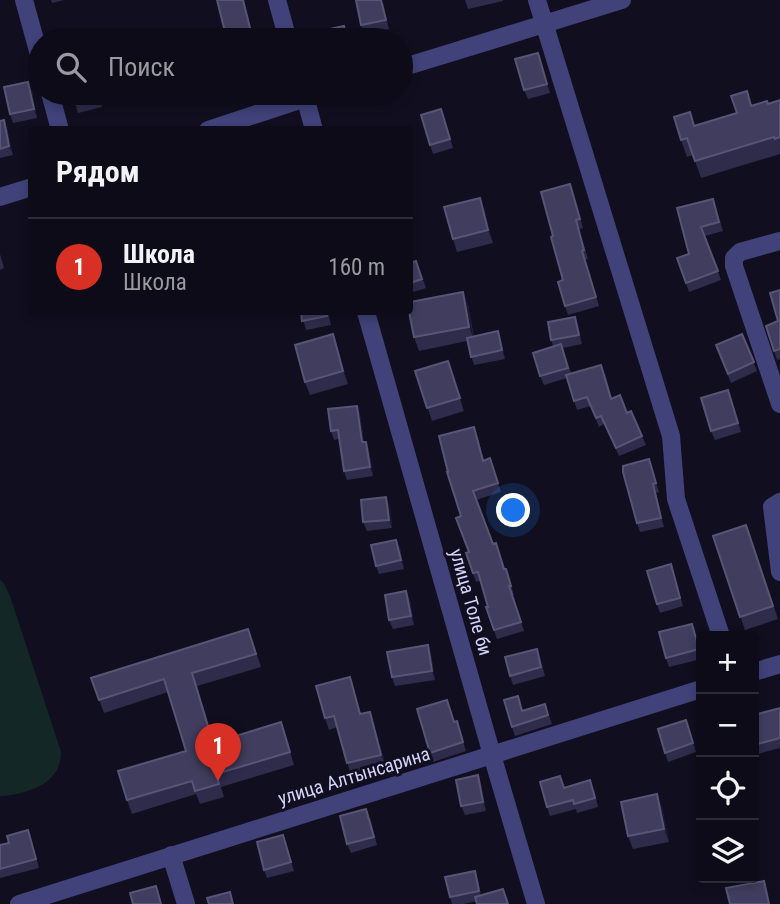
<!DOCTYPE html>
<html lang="ru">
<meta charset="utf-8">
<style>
body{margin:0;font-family:"Roboto Condensed",sans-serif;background:#1b1924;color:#f1f3f6}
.controls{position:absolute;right:21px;bottom:21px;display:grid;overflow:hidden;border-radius:7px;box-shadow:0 4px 10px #0003}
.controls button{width:63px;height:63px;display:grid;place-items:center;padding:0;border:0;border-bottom:2px solid #2d2b36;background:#0d0b17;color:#f1f3f6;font:35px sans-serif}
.you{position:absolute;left:514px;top:511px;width:24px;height:24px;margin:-18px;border:5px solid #fff;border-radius:50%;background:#1a73e8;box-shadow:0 0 0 10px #1a73e833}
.badge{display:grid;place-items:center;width:46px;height:46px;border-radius:50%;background:#d93025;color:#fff;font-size:23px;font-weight:700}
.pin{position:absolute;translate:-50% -58px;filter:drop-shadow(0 2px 4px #0008)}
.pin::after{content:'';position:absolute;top:37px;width:24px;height:21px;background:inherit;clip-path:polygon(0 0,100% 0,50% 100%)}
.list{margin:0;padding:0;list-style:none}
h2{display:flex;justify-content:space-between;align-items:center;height:91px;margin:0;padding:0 28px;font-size:30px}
h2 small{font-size:23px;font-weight:400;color:#9a9ba1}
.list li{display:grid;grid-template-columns:46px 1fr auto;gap:21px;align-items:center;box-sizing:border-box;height:98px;padding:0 28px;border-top:2px solid #2d2b36}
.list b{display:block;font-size:26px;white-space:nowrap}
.list p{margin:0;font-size:23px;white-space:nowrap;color:#9a9ba1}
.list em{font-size:23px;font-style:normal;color:#9a9ba1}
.icon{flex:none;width:38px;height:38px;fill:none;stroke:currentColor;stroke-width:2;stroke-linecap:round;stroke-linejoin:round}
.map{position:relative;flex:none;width:780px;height:904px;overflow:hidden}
.search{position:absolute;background:#0d0b17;box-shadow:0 4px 10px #0003;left:28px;top:28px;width:385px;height:77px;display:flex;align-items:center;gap:18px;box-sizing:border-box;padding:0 24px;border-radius:38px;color:#9a9ba1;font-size:26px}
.panel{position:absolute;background:#0d0b17;box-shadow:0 4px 10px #0003;left:28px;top:126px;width:385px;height:189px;border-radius:7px}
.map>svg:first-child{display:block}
.green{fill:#132826}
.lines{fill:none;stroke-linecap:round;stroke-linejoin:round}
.minor{stroke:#404279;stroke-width:18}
.wall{fill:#2e2b4b}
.shaded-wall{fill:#1b1832}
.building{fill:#403d5e;stroke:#575476;stroke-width:2}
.labels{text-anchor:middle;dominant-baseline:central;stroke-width:6;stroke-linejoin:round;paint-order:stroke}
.street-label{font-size:19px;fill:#d4d3fa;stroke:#110f1f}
</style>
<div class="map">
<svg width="780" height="904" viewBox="0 0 780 904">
<rect width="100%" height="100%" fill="#110f1f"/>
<path class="green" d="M0,580l3,2 7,14 51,156c0,31 -30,40 -56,44h-5z"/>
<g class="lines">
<path class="minor" d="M24,0l16,58
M277,0l11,40
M537,0l134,436 5,63 45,137
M401,68l221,-68
M50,93l10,37
M304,93l10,37
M208,130l113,-37
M0,197l32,-10
M780,241l-40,11 -6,6v8l46,138
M366,312l126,443 44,149
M780,502l-8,5 8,65
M754,672l26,-8
M171,855l15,49
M19,904l682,-215"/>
</g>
<path class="wall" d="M51,0h13l-12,3z
M465,0h38v1l-35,8z
M383,3l6,26 -24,5 -4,-9z
M538,53l12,40 -22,6 -4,-9z
M32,91l5,27 -24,5 -3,-9z
M747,91l5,15 16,-2 12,-4v54l-79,24 -8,-23 -6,2 -6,-17 14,-15 42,-12z
M72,93h27l3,14 -24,6z
M245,93h26l-24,6z
M441,109l12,39 -20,6 -3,-9z
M4,120l3,9 6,26 -13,3v-37z
M573,193l10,35 -4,1 9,30 -3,1 14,46 -31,9 -3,-9 -2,-26 -10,-44z
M480,198l13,45 -36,9 -4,-13z
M677,208h39l7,23 -18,5 16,44 -32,12 -12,-34 12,-4z
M0,254l4,14 -4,2z
M416,261l10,27 -16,5v-30z
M780,290v69l-3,1 -11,-34 12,-5z
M468,305l6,32 24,-6 3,9 4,19 -31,6 -7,-24 -48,10 -5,-14z
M301,312h27l3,13 -25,5z
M575,317l3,9 4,18 -19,4 8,25 34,1 7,24 15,15 15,23 4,9 -27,11 -15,-32 -5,3 -8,-21 -14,4 -10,-32 -23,7 -4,-9 13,-30 -2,-6z
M333,334l15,50 -38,11 -5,-13z
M742,334l15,37 -26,12 -15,-38z
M448,361l16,50 -32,10 -17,-50z
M731,399l10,33 -26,8 -4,-9z
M357,406l3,8 4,28h2l3,8 4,26 -26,4 -3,-9 -5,-32 -5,1 -3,-9z
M477,436l7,24 6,-2 11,34 -25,8 17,44 11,25h2l8,26h-1l11,36 -27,8 -11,-32h2l-8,-26 -4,1 -10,-29 3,-1 -8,-36 -13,-44z
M649,459l10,33 -3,1 8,34 -24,5 -3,-9z
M390,506l2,22 -25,3 -4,-9z
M746,525l32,94 -33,11 -32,-94z
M400,548l4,21 -25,5 -3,-8z
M671,564l12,42 -23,7 -3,-9z
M406,591l4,9 4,25 -21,4 -4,-9z
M692,624l9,30v5l-32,8 -3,-9z
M253,642l8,25 -64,19 17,56 67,-20 13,43 -73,22 3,10 -24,7 -4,-10 -64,20 -5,-14 59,-49 -18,-59 -64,21 -13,-35z
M428,645l3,9 4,26 -40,6 -3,-9z
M540,658l5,18 -32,9 -3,-9z
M350,677l11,37 9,-2 16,54 -35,9 -14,-48 -8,3 -4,-12z
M545,704l7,20 -37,12 -3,-9 11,-17z
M780,708v40l-26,7v-40z
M686,720l10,32 -28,10 -10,-33z
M454,722l6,8 6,21 -33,11 -3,-9z
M478,775l3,9 5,27 -21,4 -4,-9z
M564,788l30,1 4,18 -21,6 -1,-4 -26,7 -3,-9z
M662,807l7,35 -36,7 -5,-13z
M370,818l7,27 -26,8 -4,-9z
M283,835l11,36 -27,7 -3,-8z
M31,839l8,29 -39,10v-33z
M478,880l3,15 -4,6 -13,3h-12l-2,-7z"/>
<path class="shaded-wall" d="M243,0h1l10,40h-1z
M381,0l2,3 6,26 -3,-9z
M28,82l4,9 5,27 -3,-9z
M4,120l3,9 6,26 -4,-9z
M480,198l5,13 8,32 -5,-13z
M463,292l5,13 6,35 -5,-13z
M575,317l3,9 4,18 -3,-9z
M498,331l3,9 4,19 -3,-9z
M333,334l5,14 10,36 -5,-13z
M357,406l3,8 5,37 -3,-9z
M366,442l3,8 4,26 -3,-9z
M653,484l3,9 8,34 -3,-9z
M386,497l4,9 2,22 -3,-8z
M396,540l4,8 4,21 -3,-9z
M406,591l4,9 4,25 -3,-9z
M428,645l3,9 4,26 -3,-9z
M370,712l4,11 12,43 -5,-11z
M478,775l3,9 5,27 -3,-9z
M657,794l5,13 7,35 -5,-13z
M475,871l3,9 4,20 -3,-9z
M764,881l3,9 3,14h-1z"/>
<path class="building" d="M217,0h26l10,40h-26z
M356,0h25l5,20 -25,5z
M344,26l3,14h-26l-1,-9z
M538,53l9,31 -23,6 -9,-31z
M28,82l6,27 -24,5 -6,-27z
M747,91l4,15 16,-5 1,3 12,-4v37l-5,2 -1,-2 -79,24 -8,-23 -6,2 -7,-23 16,-5 4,14 43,-13 -6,-17z
M72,93h26l1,5 -24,6z
M441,109l9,30 -20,6 -9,-30z
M4,120l5,26 -9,3v-28z
M570,184l10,35 -4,1 8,30 -2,1 14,46 -31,9 -7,-24 5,-2 -12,-43 2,-1 -12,-44z
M480,198l8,32 -35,9 -9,-32z
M713,199l6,23 -18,5 17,44 -32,12 -9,-25 12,-4 -12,-46z
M416,261l6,18 -12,4v-20z
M780,290v59l-6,2 -8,-25 12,-5 -8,-28z
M463,292l6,35 -55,10 -5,-25 1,-10z
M301,312h25l1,4 -25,5z
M575,317l4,18 -28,5 -3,-18z
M498,331l4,19 -31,7 -4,-19z
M333,334l10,37 -38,11 -10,-37z
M742,334l12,28 -26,12 -12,-29z
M561,344l7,24 -28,8 -7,-23z
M448,361l12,37 -33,10 -12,-37z
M601,365l10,34 9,-4 7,18 4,-2 11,25 -26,12 -15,-32 -5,2 -9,-21 -13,4 -8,-26z
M728,390l10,33 -27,8 -10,-33z
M357,406l5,36h4l4,25 -26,4 -6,-41 -7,1 -3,-22z
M474,427l9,34 7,-3 8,25 -25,8 20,53 3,-1 8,26h2l5,17h-2l12,36 -27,8 -8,-23h2l-10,-35 -5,1 -7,-20 3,-1 -13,-34 5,-2 -14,-44h1l-9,-36z
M649,459l7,24 -3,1 8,34 -24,5 -14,-51v-6z
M386,497l3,23 -26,2 -2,-22z
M746,525l27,81 -33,11 -27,-81z
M396,540l5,20 -25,6 -5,-21z
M671,564l9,34 -23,6 -10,-33z
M406,591l5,25 -22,4 -4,-25z
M692,624l7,25 -33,9 -7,-26z
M248,629l8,25 -64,19 21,70 68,-21 9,30 -74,22 3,10 -24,7 -3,-10 -65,19 -9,-29 68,-20 -22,-72 -65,21 -8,-22z
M428,645l4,26 -40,6 -5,-25z
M537,649l4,18 -31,9 -5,-19z
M350,677l10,37 10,-2 11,43 -34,8 -13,-47 -9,2 -9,-32z
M518,696l4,15 23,-7 3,11 -36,12 -8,-27z
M447,700l7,22 3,-1 6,21 -33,11 -13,-44z
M780,708v30l-26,7v-30z
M686,720l7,23 -28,10 -7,-24z
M478,775l5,27 -22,4 -5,-26z
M560,776l4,12 26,-8 5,18 -21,6 -1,-4 -26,7 -7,-25z
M657,794l7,35 -36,7 -7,-34z
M366,809l8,28 -27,7 -7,-28z
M28,830l8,29 -36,10v-24l9,-2 -2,-7z
M283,835l8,27 -27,8 -7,-28z
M475,871l4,20 -29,6 -5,-20z
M764,881l5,23h-39l-4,-16z
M156,886l5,18h-28l-3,-11z
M503,889l5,15h-31l-2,-7z
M230,892l3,12h-24l-2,-6z"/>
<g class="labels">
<g class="street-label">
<text transform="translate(471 602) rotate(74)">улица Толе би</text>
<text transform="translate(354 776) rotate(-17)">улица Алтынсарина</text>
</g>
</g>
</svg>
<div class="controls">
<button>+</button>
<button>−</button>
<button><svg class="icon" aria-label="locate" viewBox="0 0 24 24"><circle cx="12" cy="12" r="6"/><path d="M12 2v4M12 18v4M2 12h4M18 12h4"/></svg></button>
<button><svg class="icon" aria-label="layers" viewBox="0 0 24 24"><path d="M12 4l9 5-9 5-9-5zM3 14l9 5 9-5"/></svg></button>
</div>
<div class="you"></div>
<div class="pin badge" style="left:218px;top:781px">1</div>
<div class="search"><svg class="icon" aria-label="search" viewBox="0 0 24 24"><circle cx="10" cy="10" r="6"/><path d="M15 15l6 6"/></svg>Поиск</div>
<section class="panel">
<h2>Рядом<small></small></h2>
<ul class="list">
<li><span class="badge">1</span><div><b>Школа</b><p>Школа</p></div><em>160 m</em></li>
</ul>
</section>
</div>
